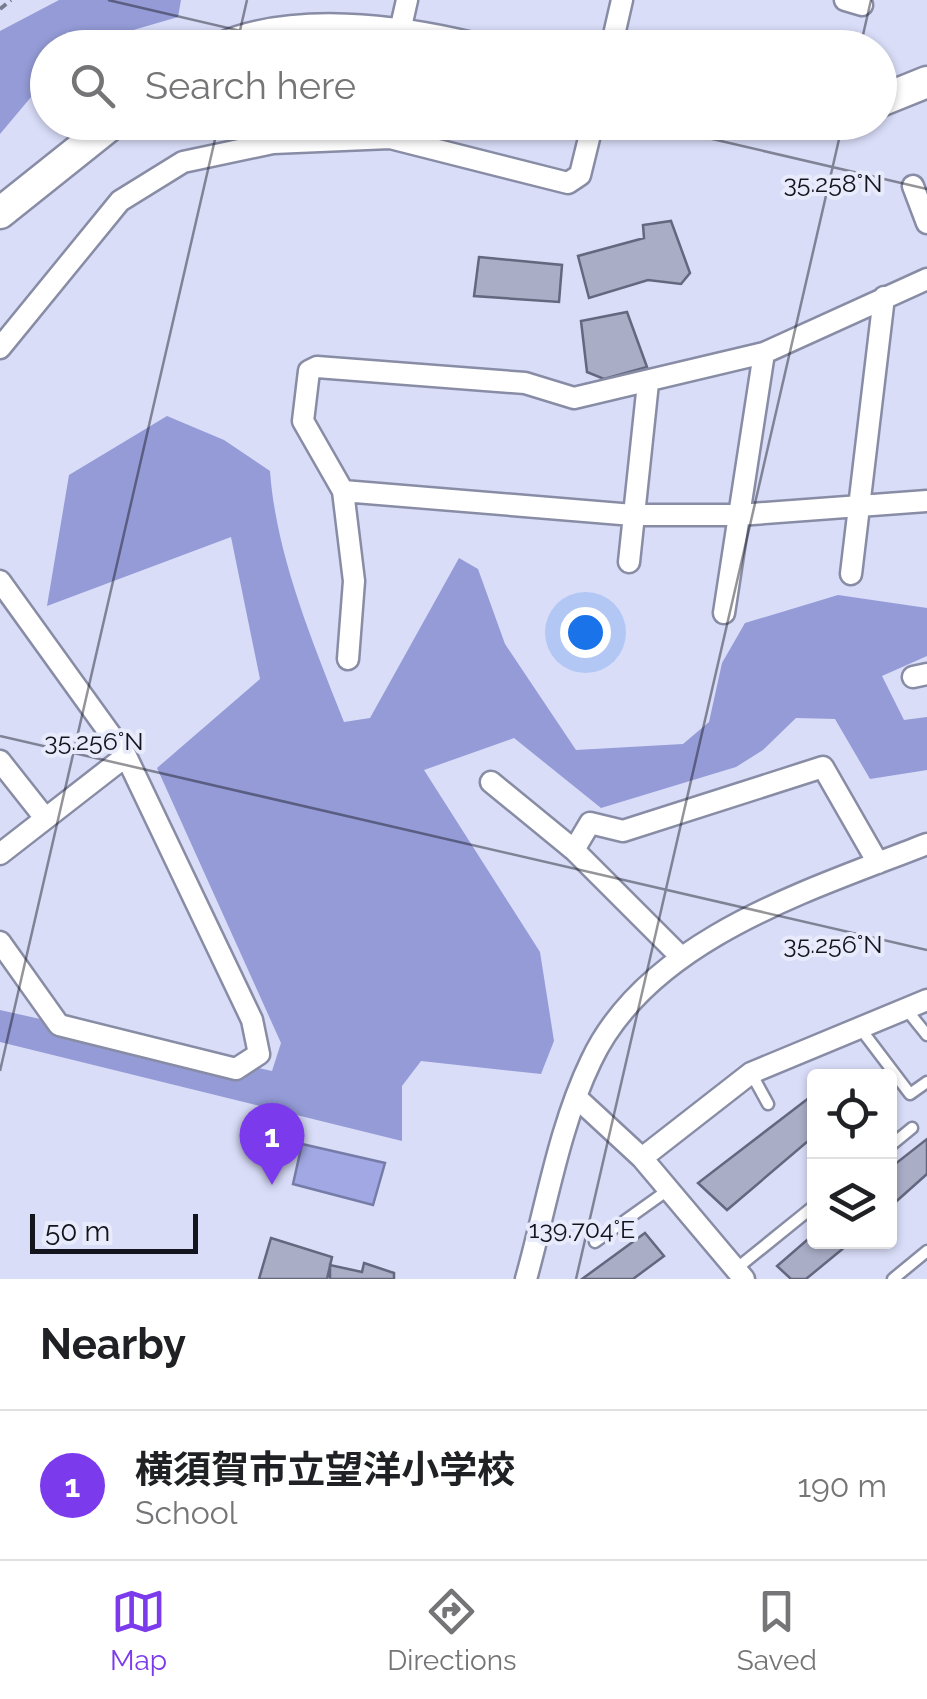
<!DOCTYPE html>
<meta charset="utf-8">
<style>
body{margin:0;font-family:Raleway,"Noto Sans JP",sans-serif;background:#f6f6f6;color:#202124}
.controls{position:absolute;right:30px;bottom:30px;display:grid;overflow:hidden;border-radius:10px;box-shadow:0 2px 8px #0004}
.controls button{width:90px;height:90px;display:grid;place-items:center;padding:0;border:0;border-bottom:2px solid #e0e0e0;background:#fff;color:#202124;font:50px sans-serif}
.scale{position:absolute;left:30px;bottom:25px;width:168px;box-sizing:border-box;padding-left:10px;border:5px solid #13141d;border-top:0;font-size:28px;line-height:35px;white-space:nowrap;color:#13141d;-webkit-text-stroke:8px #e8ebfb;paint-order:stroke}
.you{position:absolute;left:585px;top:632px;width:35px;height:35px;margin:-25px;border:8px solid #fff;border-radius:50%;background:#1a73e8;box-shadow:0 0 0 15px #1a73e833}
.badge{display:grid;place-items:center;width:65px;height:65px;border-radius:50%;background:#7c3aed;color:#fff;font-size:32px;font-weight:700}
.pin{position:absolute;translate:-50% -82px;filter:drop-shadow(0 2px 5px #0008)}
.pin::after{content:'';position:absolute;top:52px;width:35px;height:30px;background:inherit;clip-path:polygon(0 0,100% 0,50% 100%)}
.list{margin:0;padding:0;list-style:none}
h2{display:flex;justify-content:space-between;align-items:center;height:130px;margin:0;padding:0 40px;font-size:42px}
h2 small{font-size:32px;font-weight:400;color:#757577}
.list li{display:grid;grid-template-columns:65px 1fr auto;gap:30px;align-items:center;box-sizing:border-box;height:150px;padding:0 40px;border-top:2px solid #e0e0e0}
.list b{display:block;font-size:38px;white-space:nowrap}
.list p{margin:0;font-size:32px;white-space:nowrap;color:#757577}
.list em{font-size:32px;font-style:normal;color:#757577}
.icon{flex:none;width:55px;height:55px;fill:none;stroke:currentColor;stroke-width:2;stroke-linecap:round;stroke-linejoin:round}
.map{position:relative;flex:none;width:927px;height:1279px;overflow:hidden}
.search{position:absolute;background:#fff;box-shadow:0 2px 8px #0004;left:30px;right:30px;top:30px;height:110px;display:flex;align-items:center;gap:25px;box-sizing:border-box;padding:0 35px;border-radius:55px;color:#757577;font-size:38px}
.sheet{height:280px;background:#fff}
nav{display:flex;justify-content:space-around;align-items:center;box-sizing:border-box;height:140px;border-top:2px solid #e0e0e0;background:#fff;font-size:28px;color:#757577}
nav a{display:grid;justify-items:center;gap:5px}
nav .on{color:#7c3aed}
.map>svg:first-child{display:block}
.forest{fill:#949bd6}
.water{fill:#a1a8e3;stroke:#767ca8;stroke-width:2.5}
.building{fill:#a9adc6;stroke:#64677e;stroke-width:2.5}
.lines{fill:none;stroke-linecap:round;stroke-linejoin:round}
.lane-casing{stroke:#888ca4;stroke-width:15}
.street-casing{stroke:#888ca4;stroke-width:25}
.secondary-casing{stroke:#888ca4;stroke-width:35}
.path{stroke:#797c8e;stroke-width:4;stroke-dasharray:8 5;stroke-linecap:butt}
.lane{stroke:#fff;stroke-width:10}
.street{stroke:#fff;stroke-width:20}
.secondary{stroke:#fff;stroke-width:30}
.ticks{fill:none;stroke:#13141d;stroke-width:2.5;stroke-opacity:0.45}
.ticks-label{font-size:25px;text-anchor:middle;fill:#13141d;stroke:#e8ebfb;stroke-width:8;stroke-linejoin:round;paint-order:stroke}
</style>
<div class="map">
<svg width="927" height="1279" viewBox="0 0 927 1279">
<rect width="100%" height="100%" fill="#d9ddf8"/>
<path class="forest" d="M59,0h122l-3,17 -103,30 -27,1 -1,30 -47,56v-103z
M167,416l57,24 46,31c6,84 43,172 74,251l26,-4 89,-160 19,11 27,75 71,106 107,-6 26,-22 13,-59 23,-40 93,-28 89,13v48l-45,20 22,44 23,-3v53l-57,9 -35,-60 -39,-1 -33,32 -27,17 -135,41 -87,-70 -90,32 116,182 14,89 -13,33 -120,-13 -19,25v55l-402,-99v-32l272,61 9,-28 -124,-275 103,-89 -29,-142 -184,69 22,-131z"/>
<path class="water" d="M302,1144l83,19 -12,42 -80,-21z"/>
<path class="building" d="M671,221l19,52 -9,11 -33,-4 -59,18 -11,-42 66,-18 -1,-13z
M479,257l83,8 -3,37 -85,-6z
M627,312l20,55 -43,12 -17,-7 -6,-51z
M814,1094v42l-87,74 -29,-27z
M927,1139v35l-37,33v-39z
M645,1233l19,23 -31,23h-51z
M814,1234v8h37l-45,37h-15l-14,-13z
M271,1238l61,19 -5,22h-68z
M364,1263l30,10v6h-64v-14l32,7z"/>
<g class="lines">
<g class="lane-casing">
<path id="lane" d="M906,1009l21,26
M860,1028l50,66 17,-12
M751,1073l17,31
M890,1146l22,-18
M595,1242l73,-52
M736,1269l78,-63
M893,1279l34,-28"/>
</g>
<g class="street-casing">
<path id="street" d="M845,0l17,5
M400,31l7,-31
M611,48l11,-48
M273,143l117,-5 178,45 12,-8 13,-53
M913,186l14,37
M0,348l120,-147 63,-39 90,-19 -1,-21
M343,491l290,24h106l188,-14
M629,562l19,-179
M851,574l33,-277
M0,581l126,175 126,264 7,34 -23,15 -177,-44 -59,-83
M724,613l40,-260
M348,659l6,-78 -11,-90 -40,-70 6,-50 8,-4 208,16 49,15 190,-45 163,-74
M913,677l14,-3
M0,761l45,57
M491,782l83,68 107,107
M574,850l16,-27 33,8 200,-64 55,96
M0,854l126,-98
M577,1098l65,60 102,121
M642,1158l109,-85 176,-73
M526,1279c20,-71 33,-152 65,-218 57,-122 219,-171 336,-217"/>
</g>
<g class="secondary-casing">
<path id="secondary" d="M222,48c72,-31 176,-18 250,0
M880,101l47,-19
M0,213l114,-91"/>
</g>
<path class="path" d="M0,9l11,-9"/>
<use href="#lane" class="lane"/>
<use href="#street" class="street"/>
<use href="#secondary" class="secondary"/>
</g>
<path class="ticks" d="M108,0l206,48M236,48l11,-48M860,48l11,-48M639,122l288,67M0,736l927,214M0,1071l219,-949M576,1279l267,-1157"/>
<g class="ticks-label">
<text x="833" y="192">35.258°N</text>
<text x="94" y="750">35.256°N</text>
<text x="833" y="953">35.256°N</text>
<text x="582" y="1238">139.704°E</text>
</g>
</svg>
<div class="controls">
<button><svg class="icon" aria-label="locate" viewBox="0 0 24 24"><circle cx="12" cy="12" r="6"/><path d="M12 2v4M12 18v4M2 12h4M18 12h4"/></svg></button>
<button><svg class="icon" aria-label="layers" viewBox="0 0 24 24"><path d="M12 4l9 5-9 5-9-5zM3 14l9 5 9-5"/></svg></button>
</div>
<div class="scale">50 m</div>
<div class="you"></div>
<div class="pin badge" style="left:272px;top:1185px">1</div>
<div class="search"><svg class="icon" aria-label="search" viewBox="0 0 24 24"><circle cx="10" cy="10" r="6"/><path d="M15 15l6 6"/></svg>Search here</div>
</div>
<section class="sheet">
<h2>Nearby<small></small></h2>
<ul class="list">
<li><span class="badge">1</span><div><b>横須賀市立望洋小学校</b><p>School</p></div><em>190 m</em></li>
</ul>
</section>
<nav>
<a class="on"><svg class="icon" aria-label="map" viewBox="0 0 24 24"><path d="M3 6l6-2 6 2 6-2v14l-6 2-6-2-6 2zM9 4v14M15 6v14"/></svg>Map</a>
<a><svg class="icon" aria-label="directions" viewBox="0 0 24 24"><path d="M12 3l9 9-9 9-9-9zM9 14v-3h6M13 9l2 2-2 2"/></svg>Directions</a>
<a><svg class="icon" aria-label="saved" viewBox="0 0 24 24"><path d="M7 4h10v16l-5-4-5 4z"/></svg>Saved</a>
</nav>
